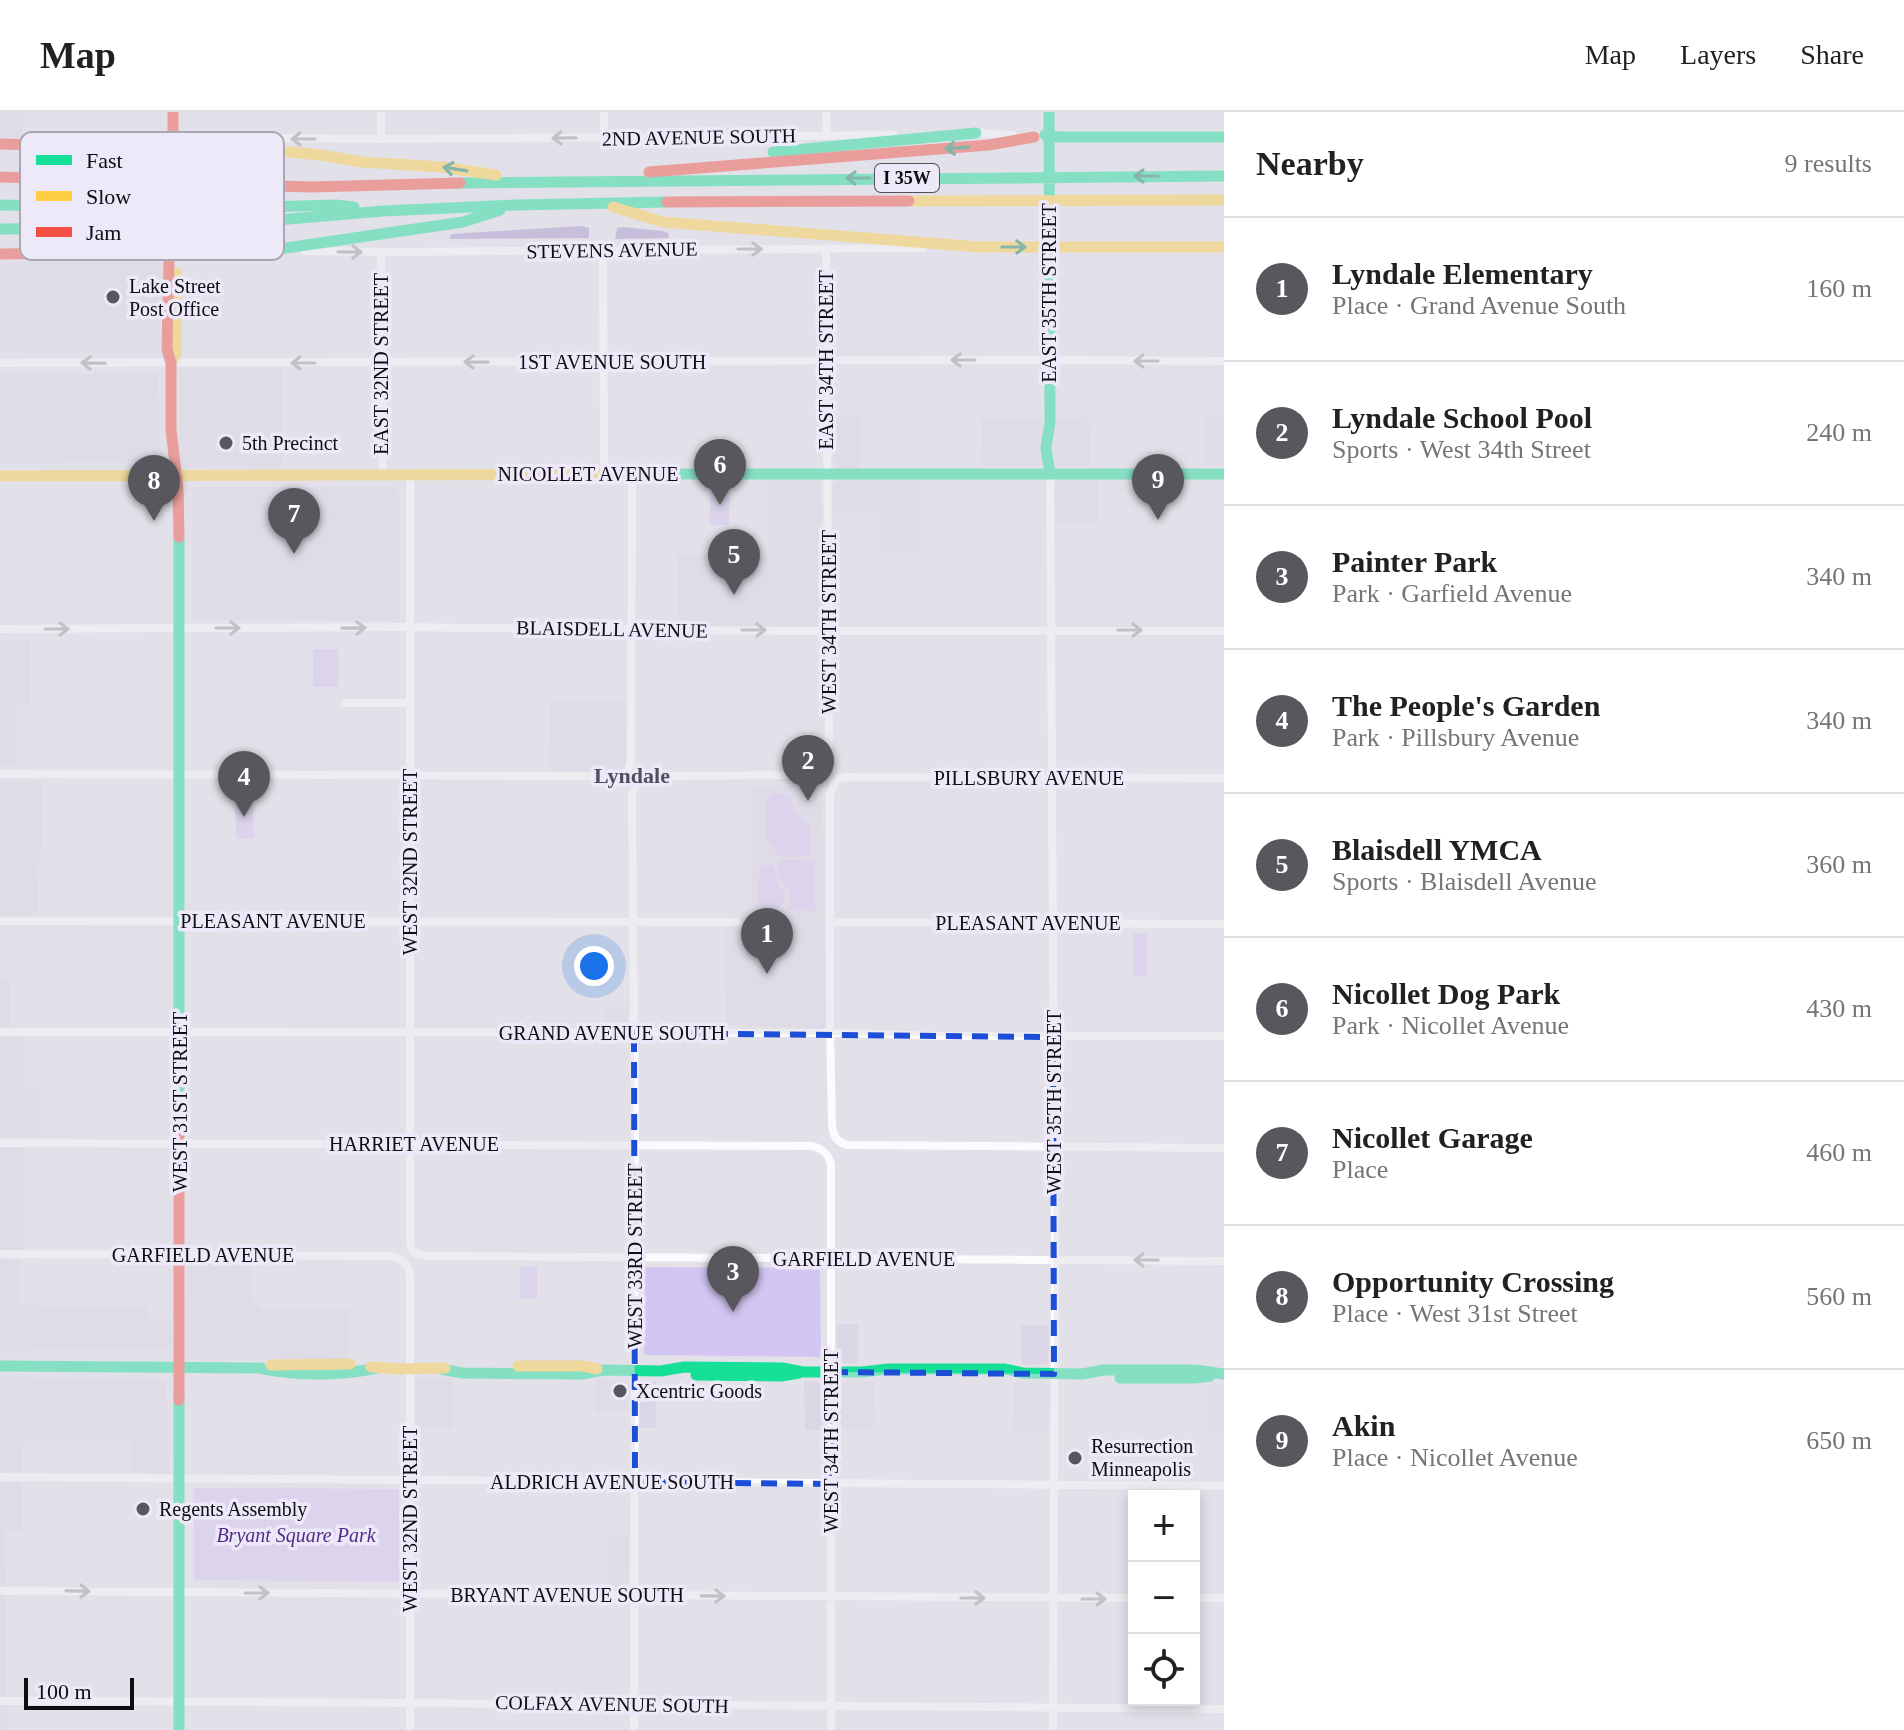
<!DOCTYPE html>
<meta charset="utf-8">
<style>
body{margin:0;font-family:Georgia,serif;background:#f6f6f6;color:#202124}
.controls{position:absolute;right:24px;bottom:24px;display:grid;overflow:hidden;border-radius:0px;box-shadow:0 4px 12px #0003}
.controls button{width:72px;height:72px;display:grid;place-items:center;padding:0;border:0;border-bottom:2px solid #e0e0e0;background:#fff;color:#202124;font:40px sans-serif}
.scale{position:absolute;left:24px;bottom:20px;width:110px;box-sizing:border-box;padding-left:8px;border:4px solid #0e0d12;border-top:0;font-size:22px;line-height:28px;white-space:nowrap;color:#0e0d12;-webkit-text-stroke:6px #ede9f9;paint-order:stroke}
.you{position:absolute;left:594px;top:854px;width:28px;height:28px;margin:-20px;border:6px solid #fff;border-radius:50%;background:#1a73e8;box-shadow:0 0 0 12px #1a73e833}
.badge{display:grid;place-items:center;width:52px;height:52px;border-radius:50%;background:#58575d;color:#fff;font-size:26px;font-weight:700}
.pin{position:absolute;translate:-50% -66px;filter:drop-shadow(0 2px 4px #0008)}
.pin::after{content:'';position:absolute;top:42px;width:28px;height:24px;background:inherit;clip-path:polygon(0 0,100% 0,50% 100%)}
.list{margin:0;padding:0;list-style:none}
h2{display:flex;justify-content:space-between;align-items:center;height:104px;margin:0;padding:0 32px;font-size:34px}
h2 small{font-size:26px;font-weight:400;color:#757577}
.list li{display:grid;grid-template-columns:52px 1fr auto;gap:24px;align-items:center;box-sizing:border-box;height:144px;padding:0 32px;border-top:2px solid #e0e0e0}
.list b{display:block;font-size:30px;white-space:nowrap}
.list p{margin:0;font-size:26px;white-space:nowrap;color:#757577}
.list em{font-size:26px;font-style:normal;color:#757577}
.icon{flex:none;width:44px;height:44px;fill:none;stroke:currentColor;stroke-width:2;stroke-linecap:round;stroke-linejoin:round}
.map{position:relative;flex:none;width:1224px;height:1618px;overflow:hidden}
header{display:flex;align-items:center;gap:48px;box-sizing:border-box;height:112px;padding:0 40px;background:#fff;border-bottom:2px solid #e0e0e0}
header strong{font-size:38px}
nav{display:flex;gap:44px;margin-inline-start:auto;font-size:28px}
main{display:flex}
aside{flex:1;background:#fff}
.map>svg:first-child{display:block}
.built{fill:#dbd7e7}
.green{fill:#d3c6f2}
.water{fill:#a794cd}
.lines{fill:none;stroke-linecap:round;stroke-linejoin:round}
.street{stroke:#fbfafc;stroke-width:8}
.fast{stroke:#16e098;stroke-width:11}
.slow{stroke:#ffcf43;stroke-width:11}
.jam{stroke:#f24e42;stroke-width:11}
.oneway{stroke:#9c9b9e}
.oneway2{stroke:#12815c}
.marked{fill:none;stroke:#1d4ed8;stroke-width:6;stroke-dasharray:16 10;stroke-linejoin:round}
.poi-dot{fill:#58575d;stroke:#ede9f9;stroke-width:3}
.labels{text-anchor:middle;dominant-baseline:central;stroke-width:7;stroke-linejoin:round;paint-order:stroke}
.shield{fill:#ede9f9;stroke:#514f57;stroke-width:2}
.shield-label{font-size:18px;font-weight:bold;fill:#0e0d12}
.street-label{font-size:20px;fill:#0e0d12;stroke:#ede9f9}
.poi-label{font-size:20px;fill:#0e0d12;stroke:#ede9f9;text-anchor:start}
.park-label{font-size:20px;font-style:italic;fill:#532c8a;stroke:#ede9f9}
.neighbourhood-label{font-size:22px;font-weight:bold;fill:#524f5c;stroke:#ede9f9}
.key{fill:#ede9f9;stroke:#aaa7b4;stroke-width:2}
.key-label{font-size:22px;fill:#0e0d12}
</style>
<header>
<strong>Map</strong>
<nav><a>Map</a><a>Layers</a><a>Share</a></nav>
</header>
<main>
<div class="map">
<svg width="1224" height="1618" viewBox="0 0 1224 1618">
<rect width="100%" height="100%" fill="#e2e0e8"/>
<path class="built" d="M0,0h23v26l-23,1z
M0,150h162l-3,91h-159z
M182,257h100v98h-98l-3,-2 -2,-3v-89z
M158,261l2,68 3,21 -163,1v-89z
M833,304h28v52h-24l-2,-2z
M1089,305l1,49 -31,1 -4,-6 -1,-43z
M1204,305h20v48l-20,1z
M982,306h61l1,44 -2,4h-59z
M921,368l-1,72 -41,1v-42h-48l1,-24 4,-6z
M1098,368v42h-43v-36l2,-4 2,-1z
M769,369h49l3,5 1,134 -1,5 -4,2 -139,-1v-71l91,-2z
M195,375h198l6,5v125l-3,3h-198l-6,-5v-125z
M0,529h30v63h-14v61h-16z
M550,588h77l-1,68 -4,4h-71z
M42,669v63l-3,9 -1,62h-38v-133z
M822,674l4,241 -3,2 -5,1 -4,-2 -88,-2 -2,-98 21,-2 4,-3 3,-7v-129z
M0,867h10v48l-6,2h-4z
M604,895h24l-1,22 -8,2 -15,-3z
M0,926h24v49l15,1v49h-39z
M24,1035l-1,103h-23v-102z
M0,1147l20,1 -1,45 129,2v12l23,1 1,29 -172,2z
M187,1149h64l1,40h7l1,7 89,1v51l-163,-1z
M837,1212h21v39h-16l-5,-2z
M1021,1213h28l-1,39 -26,1z
M0,1265l166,2 3,94h-38v-32l-108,-1 -1,32h-22z
M453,1266l-1,50h-36v-49z
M595,1267l33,1v31l-32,1z
M656,1269v47h-16v-46z
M804,1269l22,1v48h-21z
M874,1269l-1,49 -37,1 1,-49z
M1014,1270l35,1 -1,49h-35z
M1208,1272h16v47h-15z
M22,1370v50h-17l2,198h-7v-247z
M608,1423l20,1v51l-20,-1z"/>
<path class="green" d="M710,374h20l-1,39h-19z
M313,537h25v38h-25z
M772,682h11l7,3 5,15 15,15 1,29 -32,1 -12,-18v-39z
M235,683h18l1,43 -18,1z
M779,748h36v51l-28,-1c10,-19 -2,-21 -10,-36z
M773,753l5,20 7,7 -1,11c-8,6 -12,8 -22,5l-4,-8 2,-34z
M1133,822h14v42h-14z
M520,1155h17v32h-17z
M645,1155l175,1 1,89 -177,-2z
M194,1376l205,1v93l-205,-2z"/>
<path class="water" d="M581,114l8,2v10l-139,1 1,-5z
M622,115l41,4 5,2 1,5 -54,1 2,-11z"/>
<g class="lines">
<path class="street" d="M381,0v27
M604,0v25
M826,0l1,23
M975,21l38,2
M173,25l208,2 513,-4
M603,137l1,225
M305,139l76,1 542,-4
M381,140l2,223
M0,251l1041,-3 183,1
M1050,361l5,779 -2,478
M410,363v765l1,8 4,5 13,3 796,5
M0,517l398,-2 385,4h441
M345,591h65
M0,662l617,2 11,-4 3,-12 1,-286
M1224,666l-382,-1 -7,5 -5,12v232l2,98c1,11 4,18 15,21l377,3
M0,809l738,1
M831,810l393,2
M0,920l840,1 104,3h280
M0,1031l811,3c11,2 17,7 20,18v566
M0,1142l390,2c12,2 18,8 20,19v455
M0,1365l1224,9
M0,1479l1134,7
M1194,1486h30
M0,1589c408,-1 816,6 1224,8
M634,1618l1,-595 -3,-340 5,-13 8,-6 175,-1 7,-4 2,-8 -3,-515"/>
<path class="fast" d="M1049,0l1,310 -4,26 4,25
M1045,23l14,2h165
M773,40l203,-19
M460,71l764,-7
M0,93l196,4 140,-4 18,2
M0,117l196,-2 187,-16 133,-6 151,-3
M272,138l191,-28 37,-12
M639,362h585
M179,425v600
M0,1254l259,2c37,8 81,8 118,0
M441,1257l21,4 120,1 22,-4 57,1 23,-4 98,1 21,4h60l25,-3h117l18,4 59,1 22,-4h91l29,4
M696,1263l85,1 18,-3
M1120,1266h75l15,-2
M179,1288v330"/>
<path class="slow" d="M173,36l95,2 53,5 41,7 80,5 54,8
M909,89l315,-1
M613,95l50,15 316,25
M979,135h245
M171,250l5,-8v-81
M0,364l639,-2
M271,1253l79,-1
M518,1254h65l14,3
M371,1255l28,2 46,-1"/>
<path class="jam" d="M173,0v129l-4,20 -2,88 4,14v66l7,61 1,47
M0,32l173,4
M649,60l340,-27 45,-8
M0,65l312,10 148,-4
M667,90l242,-1
M0,142l272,-4
M179,1025v263"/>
</g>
<defs><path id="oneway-shaft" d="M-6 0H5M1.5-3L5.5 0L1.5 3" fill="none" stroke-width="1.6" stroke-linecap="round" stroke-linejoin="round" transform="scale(2)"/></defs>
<g class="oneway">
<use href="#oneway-shaft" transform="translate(564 26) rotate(179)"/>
<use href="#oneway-shaft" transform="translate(303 27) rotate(-180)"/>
<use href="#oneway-shaft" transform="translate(750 137)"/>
<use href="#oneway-shaft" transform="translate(350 140) rotate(1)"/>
<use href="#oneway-shaft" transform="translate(963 248) rotate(180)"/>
<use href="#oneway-shaft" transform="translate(1146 249) rotate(-180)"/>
<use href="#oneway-shaft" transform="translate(476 250) rotate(-179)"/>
<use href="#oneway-shaft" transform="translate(93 251) rotate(-179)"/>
<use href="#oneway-shaft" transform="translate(303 251) rotate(180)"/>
<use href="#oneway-shaft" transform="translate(228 516)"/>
<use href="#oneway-shaft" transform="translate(354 516) rotate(-1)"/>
<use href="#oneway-shaft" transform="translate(57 517)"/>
<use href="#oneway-shaft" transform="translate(754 518)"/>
<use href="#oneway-shaft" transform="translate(1130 518)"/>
<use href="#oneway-shaft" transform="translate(1146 1148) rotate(-180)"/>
<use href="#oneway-shaft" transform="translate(78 1479) rotate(1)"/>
<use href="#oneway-shaft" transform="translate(257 1481)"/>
<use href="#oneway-shaft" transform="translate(713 1484) rotate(1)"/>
<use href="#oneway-shaft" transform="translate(973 1486)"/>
<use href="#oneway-shaft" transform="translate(1094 1487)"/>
</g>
<g class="oneway2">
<use href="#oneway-shaft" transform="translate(957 36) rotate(176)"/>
<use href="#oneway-shaft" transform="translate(455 57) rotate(-171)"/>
<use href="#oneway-shaft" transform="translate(1146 64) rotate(180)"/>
<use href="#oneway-shaft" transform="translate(858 66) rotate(180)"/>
<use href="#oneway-shaft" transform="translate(1014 135)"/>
</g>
<path d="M0 0H1224V1618H0ZM634,921l419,4 1,337 -222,-2 -1,112 -196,-2z" fill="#e2e0e8" fill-opacity=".55" fill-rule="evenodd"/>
<path class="marked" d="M634,921l419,4 1,337 -222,-2 -1,112 -196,-2z"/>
<g class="poi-dot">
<circle cx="113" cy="185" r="8"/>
<circle cx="226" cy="331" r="8"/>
<circle cx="620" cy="1279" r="8"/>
<circle cx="1075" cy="1346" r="8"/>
<circle cx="143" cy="1397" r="8"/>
</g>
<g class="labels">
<rect class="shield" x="875" y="52" width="64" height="28" rx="6"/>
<g class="shield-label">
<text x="907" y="66">I 35W</text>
</g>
<g class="street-label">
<text transform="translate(699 25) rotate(-1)">2ND AVENUE SOUTH</text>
<text transform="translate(612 138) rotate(-1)">STEVENS AVENUE</text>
<text transform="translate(1049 181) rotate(-90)">EAST 35TH STREET</text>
<text transform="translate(826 248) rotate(-90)">EAST 34TH STREET</text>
<text x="612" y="250">1ST AVENUE SOUTH</text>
<text transform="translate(381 252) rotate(-90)">EAST 32ND STREET</text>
<text x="588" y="362">NICOLLET AVENUE</text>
<text transform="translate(829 510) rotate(-90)">WEST 34TH STREET</text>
<text transform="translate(612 517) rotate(1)">BLAISDELL AVENUE</text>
<text x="1029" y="666">PILLSBURY AVENUE</text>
<text transform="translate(410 750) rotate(-90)">WEST 32ND STREET</text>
<text x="273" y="809">PLEASANT AVENUE</text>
<text x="1028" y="811">PLEASANT AVENUE</text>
<text x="612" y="921">GRAND AVENUE SOUTH</text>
<text transform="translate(180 990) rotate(-90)">WEST 31ST STREET</text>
<text transform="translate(1054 990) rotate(-90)">WEST 35TH STREET</text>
<text x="414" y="1032">HARRIET AVENUE</text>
<text x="203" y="1143">GARFIELD AVENUE</text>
<text transform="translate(635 1144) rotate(-90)">WEST 33RD STREET</text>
<text x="864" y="1147">GARFIELD AVENUE</text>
<text transform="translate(831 1329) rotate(-90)">WEST 34TH STREET</text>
<text x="612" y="1370">ALDRICH AVENUE SOUTH</text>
<text transform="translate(410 1407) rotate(-90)">WEST 32ND STREET</text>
<text x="567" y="1483">BRYANT AVENUE SOUTH</text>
<text transform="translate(612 1592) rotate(1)">COLFAX AVENUE SOUTH</text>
</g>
<g class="poi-label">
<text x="129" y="174">Lake Street<tspan x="129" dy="23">Post Office</tspan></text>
<text x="242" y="331">5th Precinct</text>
<text x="636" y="1279">Xcentric Goods</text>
<text x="1091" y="1334">Resurrection<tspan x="1091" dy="23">Minneapolis</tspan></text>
<text x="159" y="1397">Regents Assembly</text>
</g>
<g class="park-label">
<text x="296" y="1423">Bryant Square Park</text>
</g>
<g class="neighbourhood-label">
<text x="632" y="663">Lyndale</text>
</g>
</g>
<rect x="20" y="20" width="264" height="128" rx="12" class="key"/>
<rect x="36" y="43" width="36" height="10" fill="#16e098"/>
<rect x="36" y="79" width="36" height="10" fill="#ffcf43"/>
<rect x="36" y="115" width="36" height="10" fill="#f24e42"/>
<g class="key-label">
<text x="86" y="56">Fast</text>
<text x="86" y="92">Slow</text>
<text x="86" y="128">Jam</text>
</g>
</svg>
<div class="controls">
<button>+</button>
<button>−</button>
<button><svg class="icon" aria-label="locate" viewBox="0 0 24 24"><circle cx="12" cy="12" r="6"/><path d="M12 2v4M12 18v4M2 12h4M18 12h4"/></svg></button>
</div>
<div class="scale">100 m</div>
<div class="you"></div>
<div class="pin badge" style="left:767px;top:862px">1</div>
<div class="pin badge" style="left:808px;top:689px">2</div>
<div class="pin badge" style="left:733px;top:1200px">3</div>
<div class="pin badge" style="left:244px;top:705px">4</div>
<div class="pin badge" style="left:734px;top:483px">5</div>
<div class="pin badge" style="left:720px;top:393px">6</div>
<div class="pin badge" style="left:294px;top:442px">7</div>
<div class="pin badge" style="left:154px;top:409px">8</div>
<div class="pin badge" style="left:1158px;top:408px">9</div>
</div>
<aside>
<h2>Nearby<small>9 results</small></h2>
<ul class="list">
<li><span class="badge">1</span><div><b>Lyndale Elementary</b><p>Place · Grand Avenue South</p></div><em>160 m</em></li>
<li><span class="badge">2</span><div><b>Lyndale School Pool</b><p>Sports · West 34th Street</p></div><em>240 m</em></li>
<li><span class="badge">3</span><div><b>Painter Park</b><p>Park · Garfield Avenue</p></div><em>340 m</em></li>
<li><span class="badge">4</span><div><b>The People's Garden</b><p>Park · Pillsbury Avenue</p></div><em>340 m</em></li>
<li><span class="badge">5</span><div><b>Blaisdell YMCA</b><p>Sports · Blaisdell Avenue</p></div><em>360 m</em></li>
<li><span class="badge">6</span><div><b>Nicollet Dog Park</b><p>Park · Nicollet Avenue</p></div><em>430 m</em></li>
<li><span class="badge">7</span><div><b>Nicollet Garage</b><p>Place</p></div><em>460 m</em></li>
<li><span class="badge">8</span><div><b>Opportunity Crossing</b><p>Place · West 31st Street</p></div><em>560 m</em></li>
<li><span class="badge">9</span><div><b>Akin</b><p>Place · Nicollet Avenue</p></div><em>650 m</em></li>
</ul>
</aside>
</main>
